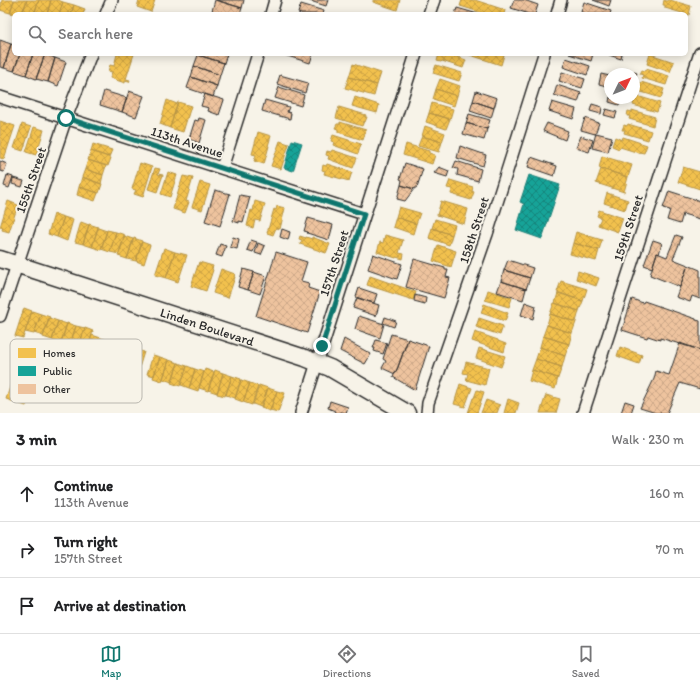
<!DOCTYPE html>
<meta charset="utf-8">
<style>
body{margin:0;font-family:Itim,sans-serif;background:#f2f2f2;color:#202124}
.compass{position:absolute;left:604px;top:68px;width:36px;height:36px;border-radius:50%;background:#fff;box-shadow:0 2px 10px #0003;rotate:47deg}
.stop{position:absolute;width:12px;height:12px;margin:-9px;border:3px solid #0f766e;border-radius:50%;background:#fff}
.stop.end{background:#0f766e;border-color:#fff;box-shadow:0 1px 4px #0008}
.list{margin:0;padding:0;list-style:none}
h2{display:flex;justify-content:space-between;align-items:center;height:52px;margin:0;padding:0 16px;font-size:17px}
h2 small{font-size:13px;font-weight:400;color:#757577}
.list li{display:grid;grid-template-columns:26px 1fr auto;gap:12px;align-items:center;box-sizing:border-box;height:56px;padding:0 16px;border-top:1px solid #e0e0e0}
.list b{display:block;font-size:15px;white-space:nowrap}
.list p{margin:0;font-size:13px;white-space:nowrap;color:#757577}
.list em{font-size:13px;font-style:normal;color:#757577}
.icon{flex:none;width:22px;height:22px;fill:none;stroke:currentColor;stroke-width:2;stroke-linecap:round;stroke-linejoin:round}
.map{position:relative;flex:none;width:700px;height:413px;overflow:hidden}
.search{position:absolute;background:#fff;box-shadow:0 2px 10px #0003;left:12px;right:12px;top:12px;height:44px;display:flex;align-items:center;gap:10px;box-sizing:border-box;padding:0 14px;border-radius:6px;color:#757577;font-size:15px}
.sheet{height:220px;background:#fff}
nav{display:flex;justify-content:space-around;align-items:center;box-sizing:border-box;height:56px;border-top:1px solid #e0e0e0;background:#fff;font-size:11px;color:#757577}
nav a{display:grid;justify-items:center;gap:2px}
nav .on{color:#0f766e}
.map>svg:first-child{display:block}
.homes{fill:url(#homes-cross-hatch);stroke:#b69444}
.public{fill:url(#public-cross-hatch);stroke:#1d7f77}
.building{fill:url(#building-cross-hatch);stroke:#2b2b2b}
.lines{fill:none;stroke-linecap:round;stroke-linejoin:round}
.minor-casing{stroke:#2b2b2b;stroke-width:14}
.secondary-casing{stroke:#2b2b2b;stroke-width:19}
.minor{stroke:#f7f3e8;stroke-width:11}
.secondary{stroke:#f7f3e8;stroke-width:16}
.route{stroke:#0f766e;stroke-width:5}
.labels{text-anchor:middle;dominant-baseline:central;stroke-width:4;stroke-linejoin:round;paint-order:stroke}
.street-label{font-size:13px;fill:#2b2b2b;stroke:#f7f3e8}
.key{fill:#f7f3e8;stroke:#bab7af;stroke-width:1}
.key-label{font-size:11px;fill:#2b2b2b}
</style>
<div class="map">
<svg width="700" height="413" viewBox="0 0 700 413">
<defs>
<pattern id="homes-cross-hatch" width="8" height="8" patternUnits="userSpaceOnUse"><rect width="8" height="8" fill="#f2c14e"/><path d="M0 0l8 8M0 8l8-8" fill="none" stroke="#d0a644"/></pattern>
<pattern id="public-cross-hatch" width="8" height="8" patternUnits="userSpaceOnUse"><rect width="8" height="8" fill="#17a398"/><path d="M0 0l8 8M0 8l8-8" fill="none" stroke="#15857c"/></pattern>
<pattern id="building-cross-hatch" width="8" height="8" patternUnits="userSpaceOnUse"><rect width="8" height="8" fill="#eec39e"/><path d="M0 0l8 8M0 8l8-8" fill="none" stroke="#cca888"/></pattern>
</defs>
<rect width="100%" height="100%" fill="#f7f3e8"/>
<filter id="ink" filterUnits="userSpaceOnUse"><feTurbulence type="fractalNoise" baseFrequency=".025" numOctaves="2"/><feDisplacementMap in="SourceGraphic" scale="8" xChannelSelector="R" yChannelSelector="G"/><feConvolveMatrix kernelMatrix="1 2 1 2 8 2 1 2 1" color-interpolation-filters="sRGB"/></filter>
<g filter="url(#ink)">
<path class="homes" d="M2,0h12l-4,13 -10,-3z
M14,0h13l-5,14h-8l-4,-1z
M27,0h12l-5,14h-12z
M39,0h12l-4,14h-13z
M51,0h7l5,2 -4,12h-12z
M139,0h16l-4,12 -14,-5z
M373,0h27l-3,10 -24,-8z
M462,0h13l30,10 -1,4h-18l-26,-8z
M664,0l3,1 1,-1h2l21,6 -2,9 -24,-7v-3h-2z
M63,2l11,3 -3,9h-12z
M74,5l11,4 -2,5h-12z
M117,54h17l-8,25 4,1 -1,2 -4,-1v2l-15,-5 2,-6 -4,-1 2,-6 4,1z
M439,54h11l16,6 -3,8 -21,-7 -1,1 -4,-1z
M467,54h34l3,1 -3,10z
M650,54l24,8 -4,10 -23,-8z
M353,64l28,9 -4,12 -28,-8z
M436,65l26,8 -3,8 -26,-8z
M646,69l23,7 -3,9 -24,-7 1,-3 -3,-1 2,-4 3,1z
M349,77l28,8 -3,11 -29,-8z
M440,79l20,7 -3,10 -21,-7z
M641,82l23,7 -3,9 -23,-7v-2l-2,-1 1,-5 3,1z
M436,89l21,7 -3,10 -21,-7z
M637,96l23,7 -3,9 -24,-7 1,-3h-3l1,-4h4z
M355,97l24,8 -2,8 -25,-7z
M167,100l10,4 -7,24 -10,-4z
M178,102l13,4 -8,26 -13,-4z
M432,103l21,6 -3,10 -21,-6z
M339,107l27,8 -1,2h2l-2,5 -1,-1 -2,5 -26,-8z
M632,110l23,7 -2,9 -24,-7 1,-3h-3l1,-5 4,1z
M429,113l21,6 -4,10 -20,-7z
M0,121l15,5 -11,33 -4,-1z
M340,122l26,8 -3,10 -25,-8v-3l-3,-1 2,-4h3z
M22,124l9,3 -8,24 -9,-3z
M628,124l23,7 -3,9 -24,-7 1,-3h-3l2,-5 3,1z
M425,126l20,7 -3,9 -20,-6z
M34,127l10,3 -8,25 -10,-3z
M258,132l13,4 -3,10h1l-5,18 -10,-3 2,-6 -4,-1z
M333,135l28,9 -3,10 -25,-9 1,-3 -3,-1z
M422,136l20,6 -3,10 -21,-6z
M615,137l7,3 1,-3 24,8 -3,8 -5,-1v1l-19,-6 -1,2 -7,-3z
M280,141l9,3 -8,25 -10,-3z
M93,144l19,6 -3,7 -18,-6z
M406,144l23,7v2l6,2 -3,9 -29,-9z
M332,150l25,8 -4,10 -25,-9 1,-3 -3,-1 1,-4 4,1z
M91,151l20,7 -3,8 -20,-6z
M602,156l30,9 -4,12 -29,-9z
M88,160l18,6 -3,9 -18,-6z
M140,163l12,4 -9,30 -9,-3 2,-4 -4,-1z
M327,164l25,8 -3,9 -25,-7 1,-3 -3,-1 1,-5 3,1z
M683,167l17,5v17l-22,-7z
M155,168l5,1 -2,5 5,1 -6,17 -9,-3z
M85,169l18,6 -2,9 -19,-7z
M601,169l27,8 -4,15 -28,-9z
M168,172l9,3 -7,22 -9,-3z
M183,176l10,2 -7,23 3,1 -4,11 -12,-4z
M82,177l20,7 -3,9 -20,-6z
M450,180l23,7 -1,4 2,1 -3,8 -20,-6 1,-5 -5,-1z
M200,182l10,3 -8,25 -10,-3z
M79,187l19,6 -3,8 -18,-6z
M607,193l21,7 -3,10 -21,-7z
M8,201l10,4 -9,27 -7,-2 1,-3h-3z
M255,201l10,3 -5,17 -5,-1 -2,8 -6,-2 4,-16 2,1z
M441,201l27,8 -4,15 -27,-9z
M277,206l8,2 -5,21 -4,-1 -3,7 -6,-2 7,-24 2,1z
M399,207l21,6 -4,11 -20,-7z
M599,210l24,8 -5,14 -20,-7 3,-7 -4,-2z
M54,214l10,3 -7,20 -9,-3z
M64,217l9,3 -6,21 -10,-4z
M396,217l20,7 -3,10 -20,-7z
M435,219l20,6 -3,10 -20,-7z
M81,222l8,3 -6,19 -8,-2z
M89,224l9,3 -6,20 -9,-3z
M98,228l9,3 -6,19 -9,-3z
M432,228l20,7 -3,10 -20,-7z
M107,230l9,2 -6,20 -9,-3z
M116,232l9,3 -6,19 -9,-2z
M576,232l26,8 -3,10 -26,-7z
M385,235l18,5 -4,13 5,1 -1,5 -7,-2v1l-19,-6 3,-10 3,1z
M124,236l9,3 -6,20 -9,-3z
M300,236l6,2v-1l6,2v-2l18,7 -4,9 -26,-9 2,-4 -3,-1z
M134,238l8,3 -6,20 -9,-2z
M142,242l8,3 -6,19 -8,-3z
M573,243l26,7 -3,11 -26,-7z
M438,245l18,6 -5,16 -18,-6z
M164,248l11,4 -9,26 -11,-3z
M175,252l12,3 -9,27 -12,-4z
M199,262l14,4 -1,3 1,1 -7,21 -15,-5z
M221,269l14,5 -1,3h1l-7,21 -15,-5z
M578,271l21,7 -3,8 -20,-7z
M370,276l46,16 -3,8 -46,-15z
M561,281l26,8 -4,12 -26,-9z
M488,290l24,8 -3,9 -24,-7z
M558,293l25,8 -4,10 -24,-8z
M554,303l25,8 -3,11 -26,-8z
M484,304l24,9 -3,8 -24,-8z
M24,308l8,3 -9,27 -8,-2z
M32,311l9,3 -7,20 -9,-2z
M41,314l9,3 -7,19 -9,-3z
M550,314l26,8 -4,11 -25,-8z
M49,318l9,3 -6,19 -9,-3z
M479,318l24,8 -3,9 -24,-8z
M58,321l9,3 -6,19 -9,-3z
M67,323l9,3 -6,19 -9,-3z
M547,325l25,8 -3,11 -26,-8z
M76,326l9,2 -7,21 -9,-3z
M85,328l8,3 -6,19 -9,-2z
M475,332l23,8v1l8,3 -2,8 -32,-11z
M92,335l9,3 -6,19 -9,-3z
M543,336l26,8 -4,12 -25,-9z
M101,338l9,3 -6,20 -10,-3z
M540,347l25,9 -3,11 -26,-8z
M620,347l22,8 -3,9 -22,-8z
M479,348l26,8 -4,11 -25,-9z
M136,350l8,2 -6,19 -8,-2z
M153,355l7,2 -6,19 -7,-2z
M160,357l9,3 -7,21 -9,-3z
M536,359l26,8 -4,11 -26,-8z
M169,360l9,3 -6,19 -9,-3z
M466,362l23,6 -4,17 -19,-5 2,-6 -5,-1z
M178,363l9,3 -7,20 -9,-3z
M187,366l8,3 -6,19 -8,-3z
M195,369l9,3 -6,19 -9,-3z
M205,369l9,3 -6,19 -9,-3z
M215,370l8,3 -6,20 -9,-3z
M532,370l26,8 -3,11 -26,-8z
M223,373l9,3 -7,20 -8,-2z
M232,376l9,3 -6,19 -9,-3z
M12,380l21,7 -3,9 -21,-6z
M241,380l9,3 -7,19 -8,-3z
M250,383l8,3 -6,19 -9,-3z
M460,384l12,4 -7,19 -11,-3z
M259,385l9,3 -7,19 -8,-3z
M268,388l9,3 -7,20 -9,-3z
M9,390l21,6 -4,10 -20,-7z
M477,390l7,2 -7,21h-9l5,-15h1z
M277,391l8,2 -7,19 -8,-2z
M546,395l14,4 -4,14h-16z
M508,399l11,4 -3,10h-12z
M486,400l14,5 -3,8h-16z"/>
<path class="public" d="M292,140l10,3 -9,28 -9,-3z
M529,175l31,10 -18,54 -26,-9 8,-26 -4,-2z"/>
<path class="building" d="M215,0l27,8 -2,6h-18l-10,-3z
M216,0h28l-2,8z
M307,0h21l-2,6z
M514,0h10l14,5 -3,9h-6l-18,-6z
M593,0h18l-2,6z
M584,2l27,9 -1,3h-22l-7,-2z
M301,4l23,7 -1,3h-22l-3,-1z
M457,8l21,6h-23z
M0,40l11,4 -7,24 -4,-1z
M11,44l3,1v9h6l-6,17 -10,-3z
M20,54h13l-7,21 -12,-4z
M33,54h12l-9,25 -10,-4z
M45,54l10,4 -7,24 -12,-3z
M198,54h29l-3,9 -26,-8z
M281,54h32l-3,9z
M569,54h24l-2,7z
M609,54h13l-1,5 -12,-4z
M198,55l26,8 -4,12 -26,-9z
M55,58l11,4 -8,24 -10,-4z
M566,58l24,8 -3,9 -24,-8z
M194,66l26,9 -3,11 -26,-9z
M626,69l11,4 -3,6v-5h-10z
M562,72l23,7 -3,9 -23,-7z
M601,74l9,2v11l-11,-3z
M280,75l28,8 -3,10 -28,-9z
M191,77l26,9 -4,11 -26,-9z
M557,85l24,8 -3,9 -24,-7z
M279,87l25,8 -3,11 -26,-8z
M104,91l23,7 -5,14 -22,-7z
M129,91l15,5 -8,21 -14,-5z
M476,91l21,7 -3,10 -21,-7z
M205,94l19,6 -5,15 -11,-4 1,-3 -8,-2z
M610,97v1h11l-2,7 -10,-3z
M265,100l24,7 -2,5 4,1 -1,6 -28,-8z
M473,101l21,7 -3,10 -21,-7z
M552,102l24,7 -3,10 -24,-8z
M592,104l10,3 -1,7 -11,-3z
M606,109l11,3 -2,6 -11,-3z
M469,114l21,6 -3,9 -21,-6z
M199,118l7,2 -7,23 -10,-4 6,-19 3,1z
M585,118l14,5 -4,11 -14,-4z
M466,123l21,6 -3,11 -21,-6z
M547,123l21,8 -3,9 -22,-9z
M596,133l16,4 -4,15 -16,-4z
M581,136l12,4 -4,12 -13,-4z
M460,146l26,9 -3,11 -26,-8z
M531,157l26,9 -3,10 -26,-9z
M0,161l7,3 -3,8 -4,-1z
M456,161l25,8 -3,12 -21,-6 1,-6 -5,-1z
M405,163l18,6 -6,18 -3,2 -13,-4 1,-5 -2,-1z
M439,167l10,4 -2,6 -13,-4z
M7,175l6,2 -4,11 -5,-2z
M13,178l11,3 -2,6 -10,-3z
M401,185l13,4 -9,12 -8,-2z
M215,190l15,4 -10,32 -15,-5z
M669,191l31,10v18l-17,-5 -3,10 -13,-4 3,-10 -7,-2z
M240,195l10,2 -7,25 -4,-1v2l-6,-2z
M308,218l25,7 -4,15 -22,-7 1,-1 -4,-1z
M282,229l8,3 -2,8 -8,-3z
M676,235l6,2 -9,22 15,6 -8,22 -30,-12 7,-22 10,4z
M233,237l6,2 -2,10 -7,-2z
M251,240l6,2 -4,10 -6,-2z
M653,240l9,3 -3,11 -2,-1 -5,15 -8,-3z
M258,243l7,3 -4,9 -6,-2z
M220,244l6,2 -4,11 -6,-2z
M276,252l31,10 -6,19 8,2 -1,5 12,4 -13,41 -51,-17z
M373,254l29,10 -5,15 -29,-10z
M414,259l31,9v2h3l-2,7 4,1 -6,20 -38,-11z
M508,260l25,8 -3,10 -26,-8z
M688,265l12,5v29l-8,-3 -2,6 -14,-5z
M243,269l11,3 -6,18 -10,-3z
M504,270l26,8 -4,11 -25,-8z
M254,272l12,4 -6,18 -12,-4z
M501,281l25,8 -3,11 -26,-8z
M359,288l18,6 -3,9 -18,-6z
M415,295l11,3 -1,6 -11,-3z
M357,298l22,7 -3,11 -23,-8z
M632,299l11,4 1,-2 52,18v1l4,1v29l-40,-12v2l-12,-4 -1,2 -25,-8z
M525,302l11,4 -3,13 -12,-4z
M359,316l25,8 -4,14 -25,-9z
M385,317l11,4 -2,6 -11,-4z
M391,334l17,5 -10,28 -3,7 -13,-6 4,-7 -3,-2z
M344,339l27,15 -6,10 -25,-13z
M408,339l21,7 -14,44 -22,-13 5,-10z
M376,340l11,3 -4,11 -9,-3 1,-3h-2z
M680,343l20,7v39l-20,-6 -13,30h-11l-16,-5 14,-29 2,-8 13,4z
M330,401l18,6 -2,6 -6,-1 -1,1h-5l1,-2 -7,-3z
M625,401l9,3 -3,9h-10z"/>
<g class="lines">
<g class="minor-casing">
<path id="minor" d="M106,14l6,-14
M271,14l4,-14
M429,14l5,-14
M557,14l4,-14
M0,97l364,117
M222,168l36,-114
M0,316l66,-198 25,-64
M301,413l115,-359
M427,413l1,-10 59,-169 57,-180
M583,413l117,-360"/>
</g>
<g class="secondary-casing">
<g id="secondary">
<path id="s1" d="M0,259l305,99 25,10 77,45"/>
</g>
</g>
<use href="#minor" class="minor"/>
<use href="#secondary" class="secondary"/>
</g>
</g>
<g class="lines" filter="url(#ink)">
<path class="route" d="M66,118l298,96 -42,132"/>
</g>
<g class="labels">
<g class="street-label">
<text transform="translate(187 142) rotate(18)">113th Avenue</text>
<text transform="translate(31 180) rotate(-71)">155th Street</text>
<text transform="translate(628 228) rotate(-72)">159th Street</text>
<text transform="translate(474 230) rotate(-72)">158th Street</text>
<text transform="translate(334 263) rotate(-72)">157th Street</text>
<text stroke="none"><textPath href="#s1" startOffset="218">Linden Boulevard</textPath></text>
</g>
</g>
<rect x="10" y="339" width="132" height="64" rx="6" class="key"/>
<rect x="18" y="348" width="18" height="10" fill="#f2c14e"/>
<rect x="18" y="366" width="18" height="10" fill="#17a398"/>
<rect x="18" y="384" width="18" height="10" fill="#eec39e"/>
<g class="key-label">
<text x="43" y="357">Homes</text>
<text x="43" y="375">Public</text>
<text x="43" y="393">Other</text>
</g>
</svg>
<svg class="compass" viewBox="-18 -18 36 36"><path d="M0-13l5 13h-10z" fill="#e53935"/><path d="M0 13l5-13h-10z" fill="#757577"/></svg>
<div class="stop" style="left:66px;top:118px"></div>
<div class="stop end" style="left:322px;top:346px"></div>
<div class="search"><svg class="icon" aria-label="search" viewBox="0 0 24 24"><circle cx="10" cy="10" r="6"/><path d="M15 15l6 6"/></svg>Search here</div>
</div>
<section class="sheet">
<h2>3 min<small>Walk · 230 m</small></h2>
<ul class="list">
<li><svg class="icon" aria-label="ahead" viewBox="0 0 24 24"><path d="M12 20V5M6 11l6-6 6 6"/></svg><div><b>Continue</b><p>113th Avenue</p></div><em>160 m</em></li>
<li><svg class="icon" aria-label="right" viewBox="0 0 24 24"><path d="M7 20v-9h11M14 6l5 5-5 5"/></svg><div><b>Turn right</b><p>157th Street</p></div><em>70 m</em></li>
<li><svg class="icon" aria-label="arrive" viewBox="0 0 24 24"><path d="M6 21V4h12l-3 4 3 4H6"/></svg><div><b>Arrive at destination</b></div></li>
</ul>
</section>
<nav>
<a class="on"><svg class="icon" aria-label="map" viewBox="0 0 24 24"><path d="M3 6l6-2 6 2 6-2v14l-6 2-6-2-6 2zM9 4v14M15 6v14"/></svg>Map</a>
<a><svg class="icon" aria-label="directions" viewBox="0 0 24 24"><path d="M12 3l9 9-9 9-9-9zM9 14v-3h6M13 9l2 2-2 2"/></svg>Directions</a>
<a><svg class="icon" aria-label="saved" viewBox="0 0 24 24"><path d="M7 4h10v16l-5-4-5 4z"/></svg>Saved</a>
</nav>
